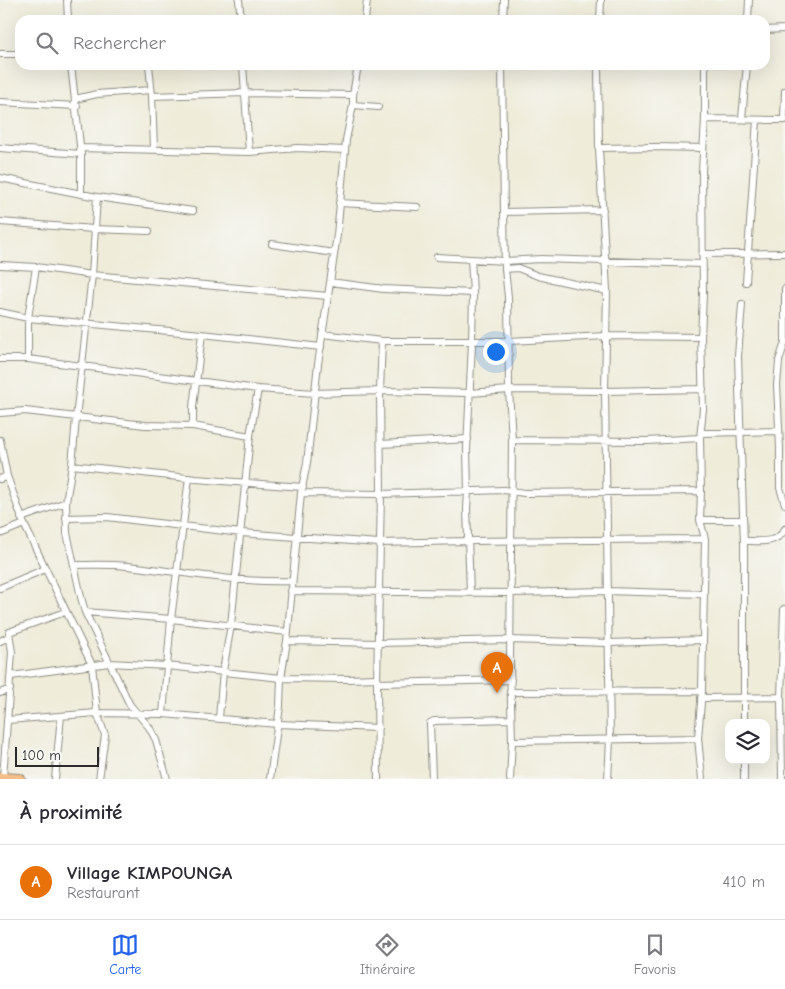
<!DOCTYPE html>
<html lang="fr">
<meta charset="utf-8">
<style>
body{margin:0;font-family:"Comic Neue",sans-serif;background:#f2f2f3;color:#2b2b33}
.controls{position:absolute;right:15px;bottom:15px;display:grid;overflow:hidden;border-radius:10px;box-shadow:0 5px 20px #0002}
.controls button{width:45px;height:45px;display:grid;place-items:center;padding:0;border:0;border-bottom:1px solid #e1e1e2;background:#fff;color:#2b2b33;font:25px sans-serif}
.scale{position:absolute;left:15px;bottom:12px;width:84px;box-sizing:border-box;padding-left:5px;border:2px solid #2b2b2b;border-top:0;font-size:14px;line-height:18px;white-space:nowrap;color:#2b2b2b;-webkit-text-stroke:4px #f6f6f2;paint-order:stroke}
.you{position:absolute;left:495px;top:351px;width:18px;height:18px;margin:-12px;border:4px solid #fff;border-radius:50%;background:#1a73e8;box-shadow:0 0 0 8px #1a73e833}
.badge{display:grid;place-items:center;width:32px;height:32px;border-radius:50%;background:#2563eb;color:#fff;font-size:16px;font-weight:700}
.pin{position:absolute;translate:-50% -41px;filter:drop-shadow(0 1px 2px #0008)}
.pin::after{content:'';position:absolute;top:26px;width:18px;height:15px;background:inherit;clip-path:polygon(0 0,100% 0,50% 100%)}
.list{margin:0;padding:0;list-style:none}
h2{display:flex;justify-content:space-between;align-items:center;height:65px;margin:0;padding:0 20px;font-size:21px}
h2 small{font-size:16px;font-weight:400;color:#7c7c81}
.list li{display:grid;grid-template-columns:32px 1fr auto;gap:15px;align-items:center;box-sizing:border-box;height:75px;padding:0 20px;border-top:1px solid #e1e1e2}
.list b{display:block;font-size:19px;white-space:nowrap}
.list p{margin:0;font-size:16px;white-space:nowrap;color:#7c7c81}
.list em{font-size:16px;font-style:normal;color:#7c7c81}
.icon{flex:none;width:28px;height:28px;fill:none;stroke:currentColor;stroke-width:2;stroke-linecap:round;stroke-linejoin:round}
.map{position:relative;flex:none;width:785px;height:779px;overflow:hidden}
.search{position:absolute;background:#fff;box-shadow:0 5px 20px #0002;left:15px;right:15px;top:15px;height:55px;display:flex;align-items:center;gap:12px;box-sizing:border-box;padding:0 18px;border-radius:15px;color:#7c7c81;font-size:19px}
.sheet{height:140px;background:#fff}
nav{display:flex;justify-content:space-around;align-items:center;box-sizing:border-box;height:70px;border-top:1px solid #e1e1e2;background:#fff;font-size:14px;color:#7c7c81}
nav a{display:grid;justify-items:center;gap:2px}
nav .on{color:#2563eb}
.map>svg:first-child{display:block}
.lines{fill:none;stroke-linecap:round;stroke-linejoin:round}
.minor-casing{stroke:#8d8c82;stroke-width:8}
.trunk-casing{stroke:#8d8c82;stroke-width:12}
.minor{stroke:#fff;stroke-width:6}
.trunk{stroke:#f6be87;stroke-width:10}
</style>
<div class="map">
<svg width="785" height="779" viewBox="0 0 785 779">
<rect width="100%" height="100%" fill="#f6f6f2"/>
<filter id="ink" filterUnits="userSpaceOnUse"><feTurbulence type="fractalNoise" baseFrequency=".02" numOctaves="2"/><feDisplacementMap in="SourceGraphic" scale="10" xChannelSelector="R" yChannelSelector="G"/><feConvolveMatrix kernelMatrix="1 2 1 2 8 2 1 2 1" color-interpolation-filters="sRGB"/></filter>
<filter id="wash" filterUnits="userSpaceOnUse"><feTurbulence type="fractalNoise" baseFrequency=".0096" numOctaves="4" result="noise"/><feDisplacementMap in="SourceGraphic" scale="20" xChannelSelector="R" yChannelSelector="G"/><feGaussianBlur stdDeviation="1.12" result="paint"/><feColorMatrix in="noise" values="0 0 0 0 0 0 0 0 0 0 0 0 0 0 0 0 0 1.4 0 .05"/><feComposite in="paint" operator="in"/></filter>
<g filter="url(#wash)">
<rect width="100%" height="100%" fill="#efecda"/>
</g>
<g filter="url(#ink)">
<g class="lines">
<g class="minor-casing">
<path id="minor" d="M67,0l1,20
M239,0l2,20
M365,20l2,-20
M503,20l1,-20
M600,20l1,-20
M748,20l1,-20
M765,30l20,-1
M0,54h20
M71,65l10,89v40
M149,65l3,31 2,52
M243,65l6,87
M502,65l2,147 1,57 3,28 1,93 3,50 -2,224 2,77 -2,38
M598,65l1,83 8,143 -2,100 5,349 -2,39
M152,96l93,-3 108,2
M75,99l22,-5 54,-4
M0,102l77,4
M353,105l25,2
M742,118l5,-53
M705,119l80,1
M784,120l1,-29
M0,148l81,6
M80,148l169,4 49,-4 47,2
M599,148l57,-1 47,1
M0,178l97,19 96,14
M97,197l-5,78 -16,143 -4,47 -6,37 1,31 14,64 4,15 45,93 19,22 7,13 11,39
M339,203l78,4
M504,212l99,-2
M0,222l94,7 55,2
M272,244l62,9
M702,254l83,-1
M437,257l68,4 36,-2 161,5
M0,265l36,2 56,8 236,21
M505,269l13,-1 20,8 69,15
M330,282l54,7 89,4
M746,282l11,-162
M785,289v53l-6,19 -2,24 3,63v40l5,16
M742,304l-4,52 6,189v178
M0,312l28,6 174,16 119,13
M322,334l60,7h127l97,-5 95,1
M0,359h28l230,30 57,4 65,-2 90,2 39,-3 96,1 98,-2
M28,359v-41l8,-51
M0,413l25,-2 120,14 48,1 57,10
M193,426v-19l9,-73
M701,433l78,-2
M0,440l7,36 17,48 68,141 5,48 8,22 -6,44
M512,440l135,1 53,-3
M381,444l87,-5
M72,465l124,14 107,8
M0,479l7,-3
M301,493l80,1 123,-4 20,3 177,-2
M21,518l45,-16
M66,518l41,-1 134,16 138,10 89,-2 237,-2
M700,520h43
M0,534l24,-10
M744,541c15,0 34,3 41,-12
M74,565c18,0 36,-1 54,1 54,6 109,17 164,15
M0,588l45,-19
M291,591l220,2 95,-2 97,3
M470,593l-3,-84 1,-18 -1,-42 5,-107 1,-49 -2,-34
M85,612l86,7 117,13
M0,641l9,-4
M287,641l92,2 131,-3 99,3 93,-3
M11,676l98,-13 58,3 114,12 67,1 29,-1
M377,683l134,-3
M510,692l192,-1
M0,693l10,-4
M701,698l80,-1
M163,714l8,-95 18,-141
M219,718l4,-47 8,-46 19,-189 8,-47
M8,720l89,-7 66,1 115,10 100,4
M512,741l186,-3
M744,760v19
M3,778l9,-126 -3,-20 56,-20
M55,779l6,-63
M270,779l10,-73 1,-28 6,-37 14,-148 6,-30 11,-99 19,-129 9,-95 7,-35v-10l5,-30
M378,779l-1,-96 4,-189 -1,-103 2,-50
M432,779l-2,-56 4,-2 77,-2
M702,779l-4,-41 4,-47 3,-152 -5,-19 1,-29 -1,-53 3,-29 -2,-72 2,-42 -1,-124 3,-52v-54
M782,779l-1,-82 3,-88"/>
</g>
<g class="trunk-casing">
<path id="trunk" d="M0,778l20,1"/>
</g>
<use href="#minor" class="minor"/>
<use href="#trunk" class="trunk"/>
</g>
</g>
</svg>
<div class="controls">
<button><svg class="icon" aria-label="layers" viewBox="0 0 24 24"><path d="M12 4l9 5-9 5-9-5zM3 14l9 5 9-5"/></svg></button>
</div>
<div class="scale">100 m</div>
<div class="you"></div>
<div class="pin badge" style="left:497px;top:693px;background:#e8710a">A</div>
<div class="search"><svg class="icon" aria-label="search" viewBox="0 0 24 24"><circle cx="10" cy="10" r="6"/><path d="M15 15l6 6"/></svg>Rechercher</div>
</div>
<section class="sheet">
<h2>À proximité<small></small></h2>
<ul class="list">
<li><span class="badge" style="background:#e8710a">A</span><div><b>Village KIMPOUNGA</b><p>Restaurant</p></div><em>410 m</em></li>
</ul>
</section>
<nav>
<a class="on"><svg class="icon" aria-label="map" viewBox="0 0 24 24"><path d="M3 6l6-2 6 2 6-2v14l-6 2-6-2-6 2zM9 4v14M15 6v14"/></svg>Carte</a>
<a><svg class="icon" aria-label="directions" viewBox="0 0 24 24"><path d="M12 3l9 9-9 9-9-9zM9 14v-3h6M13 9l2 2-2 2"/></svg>Itinéraire</a>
<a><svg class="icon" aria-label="saved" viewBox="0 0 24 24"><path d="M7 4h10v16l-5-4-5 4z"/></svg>Favoris</a>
</nav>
